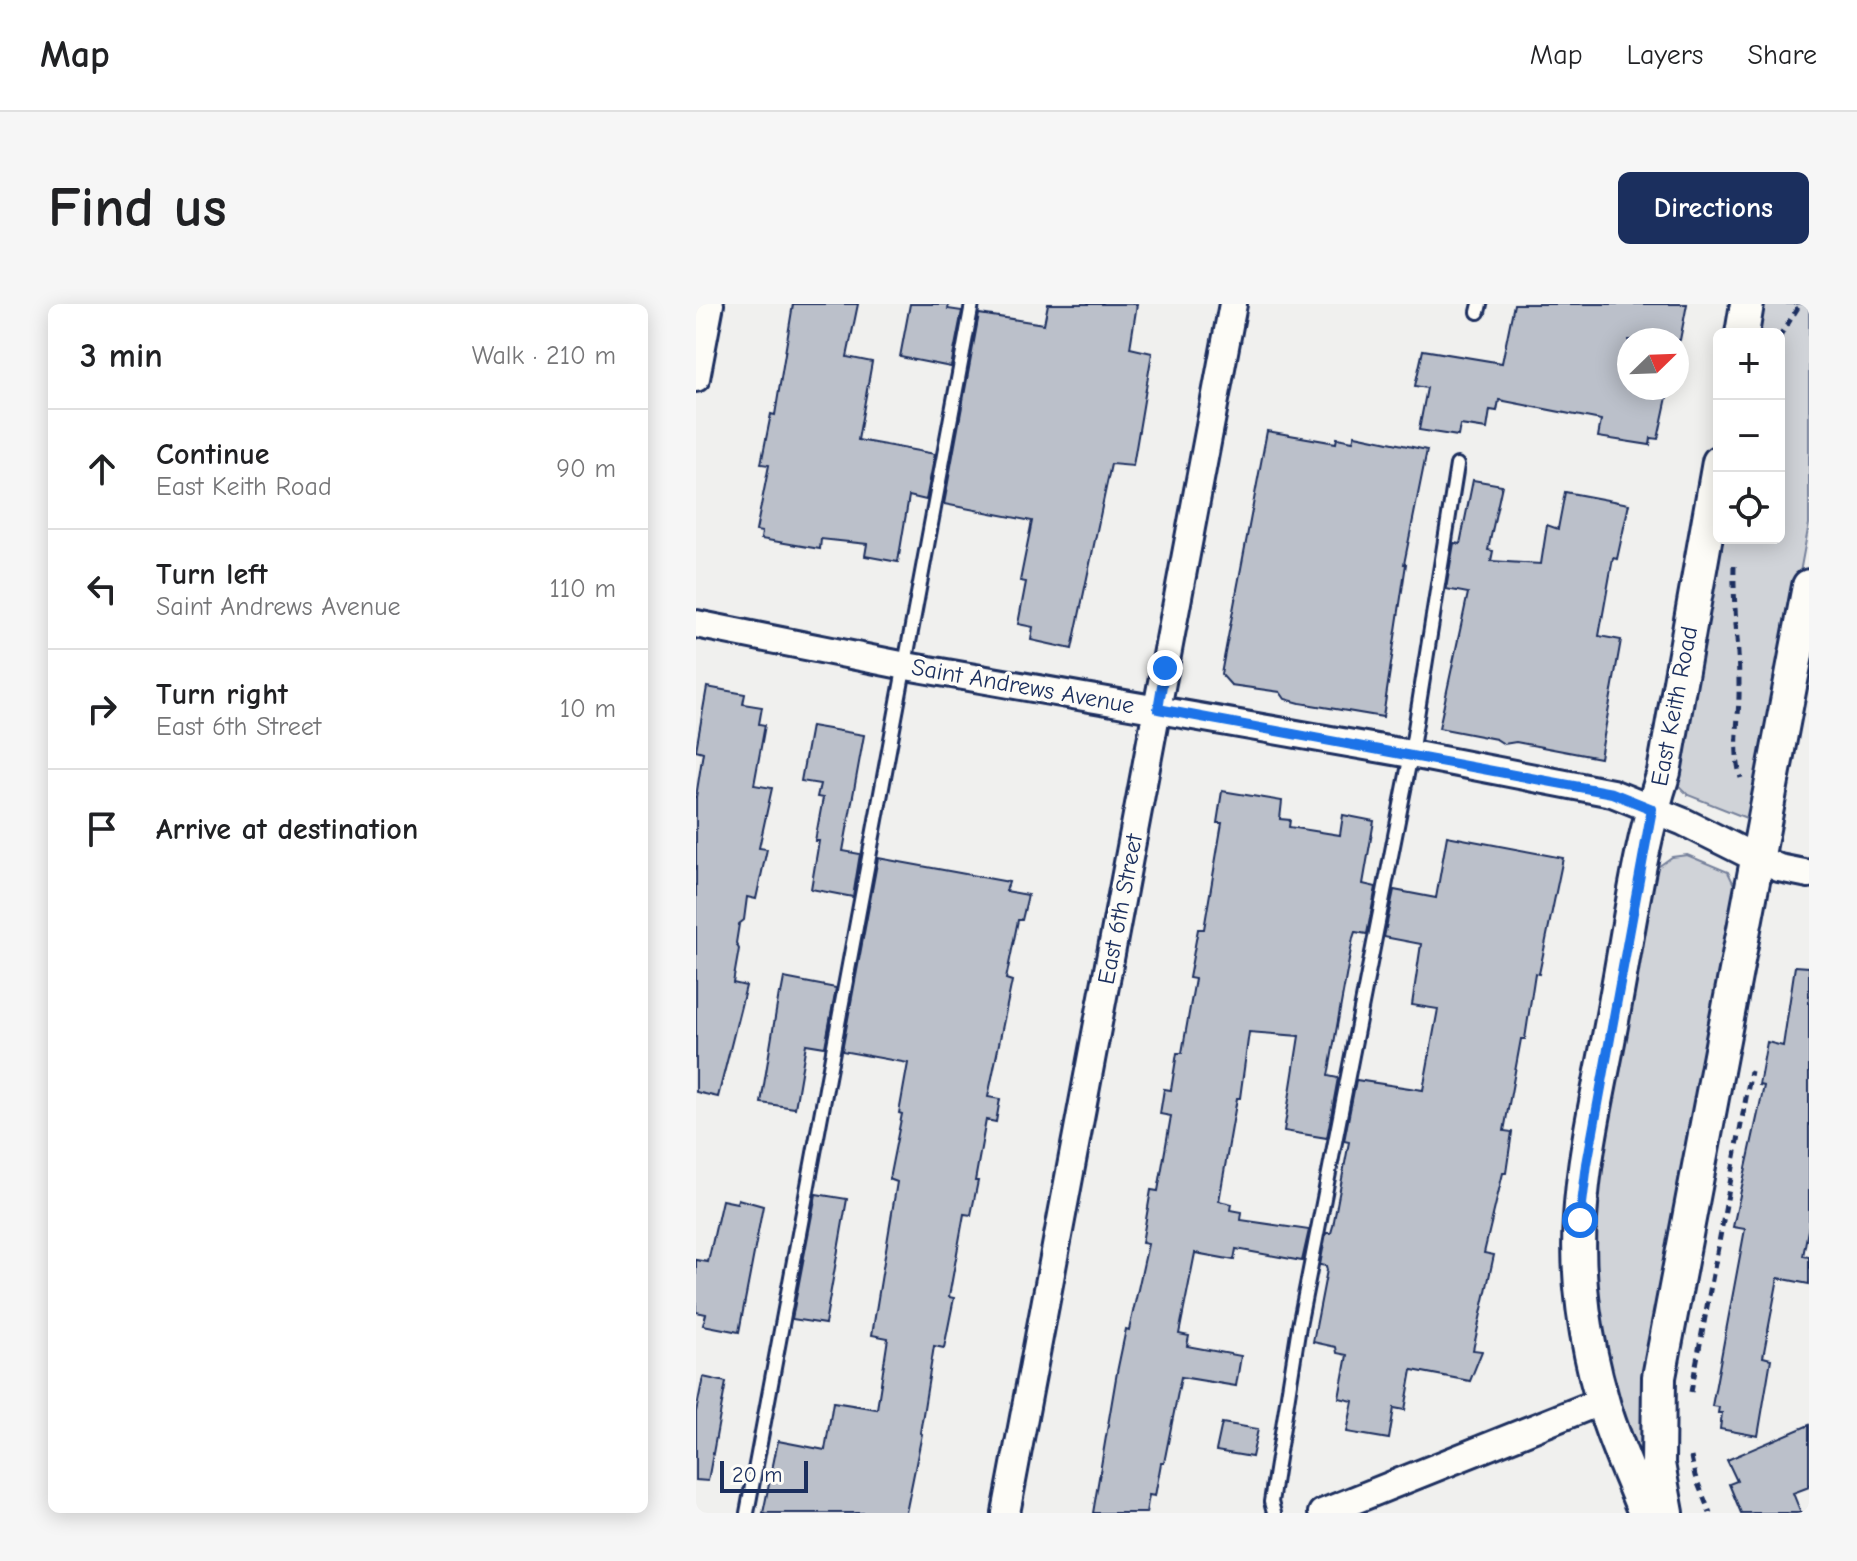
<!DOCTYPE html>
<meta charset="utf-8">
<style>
body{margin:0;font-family:"Comic Neue",sans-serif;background:#f6f6f6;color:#202124}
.controls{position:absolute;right:24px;top:24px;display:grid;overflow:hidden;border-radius:12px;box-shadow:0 4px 20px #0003}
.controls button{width:72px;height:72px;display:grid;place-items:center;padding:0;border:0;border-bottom:2px solid #e0e0e0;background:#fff;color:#202124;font:40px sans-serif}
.compass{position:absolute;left:921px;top:24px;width:72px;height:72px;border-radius:50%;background:#fff;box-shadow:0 4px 20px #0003;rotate:67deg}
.scale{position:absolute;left:24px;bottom:20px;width:88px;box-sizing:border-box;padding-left:8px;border:4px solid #1b2f5e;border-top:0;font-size:22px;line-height:28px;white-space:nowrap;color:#1b2f5e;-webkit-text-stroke:6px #fdfcf7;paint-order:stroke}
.stop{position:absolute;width:24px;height:24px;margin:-18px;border:6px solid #1a73e8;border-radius:50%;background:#fff}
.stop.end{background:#1a73e8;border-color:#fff;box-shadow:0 2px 8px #0008}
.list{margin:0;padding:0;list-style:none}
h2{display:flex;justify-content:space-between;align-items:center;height:104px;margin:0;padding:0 32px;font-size:34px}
h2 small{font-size:26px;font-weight:400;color:#757577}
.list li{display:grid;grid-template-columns:52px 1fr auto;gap:24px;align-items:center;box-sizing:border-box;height:120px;padding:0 32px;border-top:2px solid #e0e0e0}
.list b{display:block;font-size:30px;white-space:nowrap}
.list p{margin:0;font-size:26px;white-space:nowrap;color:#757577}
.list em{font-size:26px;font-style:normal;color:#757577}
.icon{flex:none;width:44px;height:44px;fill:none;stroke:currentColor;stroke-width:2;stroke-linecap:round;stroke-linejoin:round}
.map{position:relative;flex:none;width:1113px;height:1209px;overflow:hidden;border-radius:12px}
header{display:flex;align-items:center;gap:48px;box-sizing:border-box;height:112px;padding:0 40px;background:#fff;border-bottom:2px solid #e0e0e0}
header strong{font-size:38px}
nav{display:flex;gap:44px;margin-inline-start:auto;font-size:28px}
.intro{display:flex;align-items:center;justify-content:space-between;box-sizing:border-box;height:192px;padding:0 48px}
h1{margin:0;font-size:56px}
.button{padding:20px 36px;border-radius:12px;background:#1b2f5e;color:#fff;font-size:28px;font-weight:700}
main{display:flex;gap:48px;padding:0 48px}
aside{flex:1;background:#fff;border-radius:12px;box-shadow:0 4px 20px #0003}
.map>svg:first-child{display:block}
.green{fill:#d0d3d8;stroke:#76819b;stroke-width:2}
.building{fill:#bbc0ca;stroke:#1b2f5e;stroke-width:2}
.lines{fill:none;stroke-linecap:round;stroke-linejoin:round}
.service-casing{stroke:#1b2f5e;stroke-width:18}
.minor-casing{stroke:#1b2f5e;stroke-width:32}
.tertiary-casing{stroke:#1b2f5e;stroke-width:38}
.path{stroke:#1b2f5e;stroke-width:5;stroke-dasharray:8 6;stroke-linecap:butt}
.service{stroke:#fdfcf7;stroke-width:12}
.minor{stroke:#fdfcf7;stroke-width:26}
.tertiary{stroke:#fdfcf7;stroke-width:32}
.route{stroke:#1a73e8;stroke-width:10}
.labels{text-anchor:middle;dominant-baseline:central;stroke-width:7;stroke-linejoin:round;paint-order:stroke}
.street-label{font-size:24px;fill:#1b2f5e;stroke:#fdfcf7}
</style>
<header>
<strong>Map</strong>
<nav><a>Map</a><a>Layers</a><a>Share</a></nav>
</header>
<div class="intro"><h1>Find us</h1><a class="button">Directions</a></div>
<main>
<aside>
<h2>3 min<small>Walk · 210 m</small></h2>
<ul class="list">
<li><svg class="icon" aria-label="ahead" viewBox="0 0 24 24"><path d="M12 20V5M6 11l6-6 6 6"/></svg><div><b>Continue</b><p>East Keith Road</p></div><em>90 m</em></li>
<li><svg class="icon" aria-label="left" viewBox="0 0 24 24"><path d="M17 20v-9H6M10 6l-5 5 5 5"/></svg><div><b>Turn left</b><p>Saint Andrews Avenue</p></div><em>110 m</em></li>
<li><svg class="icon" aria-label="right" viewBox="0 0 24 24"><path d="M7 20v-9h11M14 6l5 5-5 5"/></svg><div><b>Turn right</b><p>East 6th Street</p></div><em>10 m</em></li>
<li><svg class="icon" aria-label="arrive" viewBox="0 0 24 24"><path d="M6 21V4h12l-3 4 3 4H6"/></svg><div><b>Arrive at destination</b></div></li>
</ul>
</aside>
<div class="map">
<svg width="1113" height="1209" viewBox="0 0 1113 1209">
<rect width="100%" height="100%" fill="#f0f0ee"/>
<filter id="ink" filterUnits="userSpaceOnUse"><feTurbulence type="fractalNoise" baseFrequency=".0125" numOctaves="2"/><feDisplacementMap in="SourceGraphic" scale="16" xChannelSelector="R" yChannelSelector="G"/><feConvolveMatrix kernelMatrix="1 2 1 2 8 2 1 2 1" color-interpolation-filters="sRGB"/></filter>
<g filter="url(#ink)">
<path class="green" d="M1065,0h48v220l-55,297 -66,-26 -11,-11 42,-246h60v-204h-24z
M991,551l41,17 9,19 -80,611 -22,-50 -27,-77 -13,-79 -2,-65 3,-53 59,-309 17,-12z"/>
<path class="building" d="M97,0h65l-11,53 25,5 -14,78 77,14 -9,46 -17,-4 -11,66 -33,-6 2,-12 -46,-5 -1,10 -59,-10 1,-7 -6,-1 13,-66 -8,-1 10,-50 4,1z
M214,0h39l-1,5 14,2 -11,56 -51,-10z
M352,0h89l-7,44 22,5 -19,113 -22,-2 -39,185 -41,-9 2,-13 -15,-3 8,-42 -6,-1 12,-60 -88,-17 35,-190 65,10z
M818,0h173l-7,36h-51v48h40l-11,51 -7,-1 -1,7 -52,-8 3,-17 -102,-20 -2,11 -7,-1 -3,19 -27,-4 -2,11 -39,-6 8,-42 -12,-2 8,-36 79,13z
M571,127l69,12 1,-5 16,3 2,-6 72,15 -23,114h2l-23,153 -83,-14 -15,-4 -5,-7 -49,-7 -10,-11z
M777,176l29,5 -14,65 5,1 -2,10 50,3 6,-39 11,4 7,-37 64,12 -12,55 -4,-1 -14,78 22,4 -21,118 -84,-16 -12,2 -8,-5 -57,-11 29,-135 -22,-4 8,-46 6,1z
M11,383l38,7 -2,10 19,3 -3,17 6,1 -11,60 18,3 -13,60 8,1 -11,50 -9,-2 -3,23 -5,4 -3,19 3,6 -6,34 13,3 -28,111 -22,-5v-295l7,-45 -7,-2z
M115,422l53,9 -21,116 17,3 -7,43 -42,-8 8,-48h-4l8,-43 -6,-1 3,-13 -19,-3z
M526,487l60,10 -2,18 10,1 -1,7 51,8 3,-20 31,6 -11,63 13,3 -9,47 -12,-2 -2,6 -25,138 10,2 -11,60 -43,-7 15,-95 -50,-4 -9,66h-3l-18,103 13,3 -1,6 11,2 -1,8 68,10 -7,31 -66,-12 -2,11 -39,-7 -16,81 10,2 -2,10 54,10 -5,30 -55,-9 -17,86h-3l-6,33 -6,-1 -3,18h-53l24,-141 9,-43 3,1 19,-86 -6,-1 9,-53 7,1 13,-75 -11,-2 4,-25 7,1 6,-37h5l13,-74 -6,-1 9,-49h6l18,-106h-5z
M751,532l116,22 -24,116 -4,-1 -10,66h-4l-17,92 8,1 -6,41h-3l-19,80 10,2 -21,95 9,1 -12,30 -58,-11 -7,40 -11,-2 -5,31 -42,-7 6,-31 -14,-3 8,-43 -10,-2 -1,-6 -23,-5 14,-72 -1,-4 -6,-1 6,-32h5l2,-7 16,-84 -5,-1 12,-61 67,10 15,-81 -26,-4 9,-61 -37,-7 10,-47 42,8z
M182,554l131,24 -3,9 22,4 -6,25h-4l-12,59 6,2 -24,116 12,2 -4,23 -10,-2 -11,61h3l-7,34 -7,-1 -15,83 5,1 -10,50 -10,-2 -14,87 2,1 -16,79h-143l15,-72 47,9 8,-48 44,7 11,-71 -16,-3 25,-153 -8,-3 13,-65 -3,-1 9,-50 -66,-12z
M1099,662l14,1v258l-6,31 6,1v27l-31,-6 -15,79 8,2 -13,77 -38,-7 2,-16h-4l1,-6 -7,-1 33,-177 -12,-2 31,-141 -5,-1 8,-43 16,4z
M88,674l52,10 -11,59 -19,-3 -11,64 -34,-5 18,-110 2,1z
M120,890l31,5 -22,125 -33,-5z
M42,895l25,7 -24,126 -36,-7 3,-11 -10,-2v-52l12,2 14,-62 15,3z
M7,1073l23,5 -18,99 -12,-1v-68z
M526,1119l36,6 -6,28 -36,-6z
M1113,1121v62l-16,6 8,20h-60l-12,-29 8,-3 -10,-21z"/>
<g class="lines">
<g class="service-casing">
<path id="service" d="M782,8l2,-8
M51,1209l225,-1209
M578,1209l-3,-11 28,-176 112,-572 46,-289"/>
</g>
<g class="minor-casing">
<path id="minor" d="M0,74l14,-74
M0,320l210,42 505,88 201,39 72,29 74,37 21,9 30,6
M310,1209l227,-1209
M626,1209l280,-112"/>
</g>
<g class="tertiary-casing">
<path id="tertiary" d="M1046,30l5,-30
M949,1209c-14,-37 -33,-75 -43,-114 -16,-56 -26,-121 -22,-180 4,-74 24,-149 36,-221 14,-76 24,-154 48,-226l55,-310
M971,1209l-9,-49 1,-87 150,-791"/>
</g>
<path class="path" d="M1083,34l21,-34
M1038,262c-1,40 5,79 5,119 1,30 -7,64 2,93
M995,1088l60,-321
M995,1153l4,19 15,37"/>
<use href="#service" class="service"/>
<use href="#minor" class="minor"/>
<use href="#tertiary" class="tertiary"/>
</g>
</g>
<g class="lines" filter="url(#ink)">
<path class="route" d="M469,364l-7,41 454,84 40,16 -65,355 -7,56"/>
</g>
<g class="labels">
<g class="street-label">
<text transform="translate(327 382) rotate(10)">Saint Andrews Avenue</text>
<text transform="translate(978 402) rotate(-79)">East Keith Road</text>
<text transform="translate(424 605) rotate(-79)">East 6th Street</text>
</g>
</g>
</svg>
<div class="controls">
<button>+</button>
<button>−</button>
<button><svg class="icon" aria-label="locate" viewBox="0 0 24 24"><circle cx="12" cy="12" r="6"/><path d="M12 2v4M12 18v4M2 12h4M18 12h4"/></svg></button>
</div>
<svg class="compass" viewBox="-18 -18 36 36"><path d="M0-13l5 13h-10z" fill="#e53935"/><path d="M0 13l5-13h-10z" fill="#757577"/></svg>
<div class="scale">20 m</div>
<div class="stop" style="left:884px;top:916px"></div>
<div class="stop end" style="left:469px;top:364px"></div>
</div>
</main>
